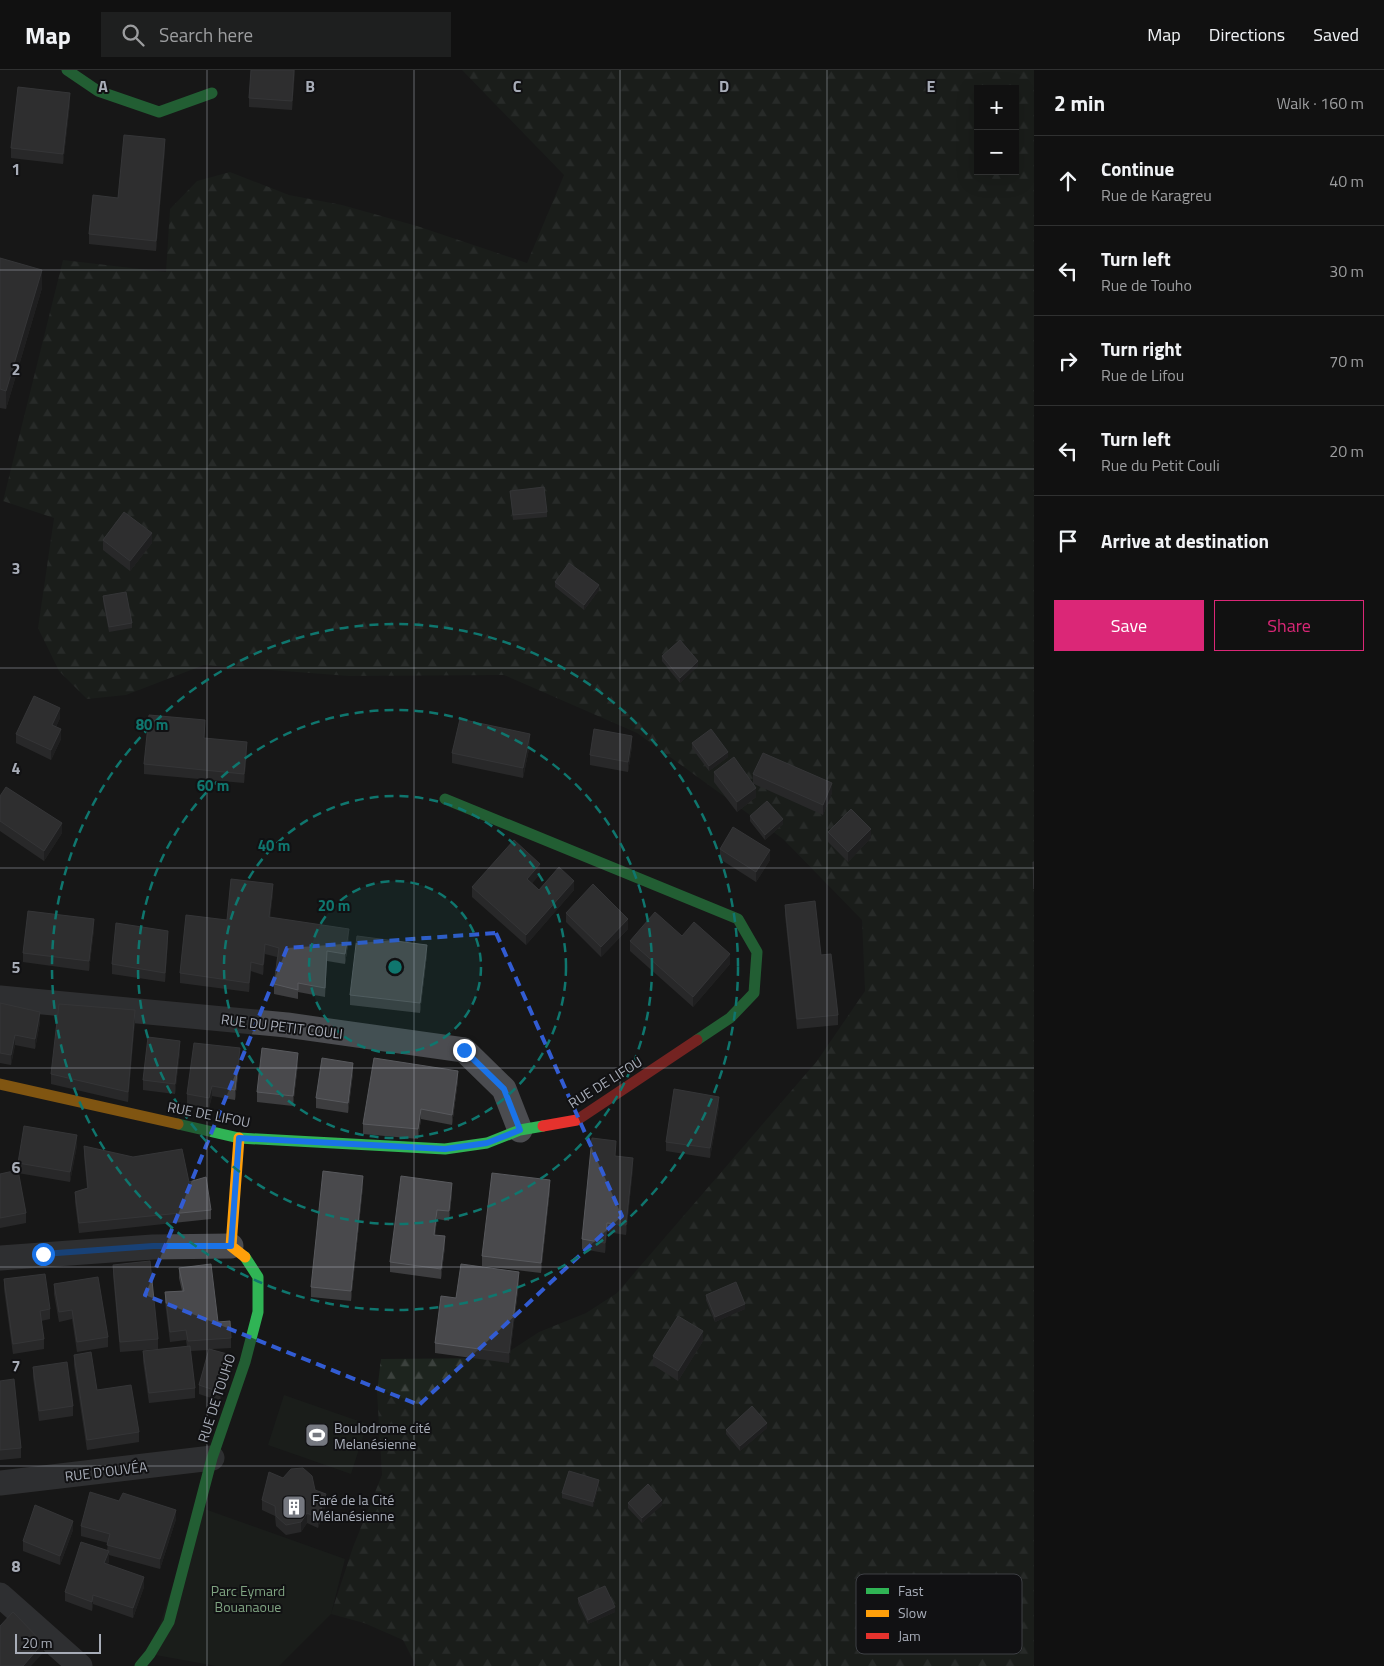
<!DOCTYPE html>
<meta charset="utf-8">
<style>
body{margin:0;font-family:"Titillium Web",sans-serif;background:#1e1f1f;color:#f1f3f6}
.controls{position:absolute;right:15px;top:15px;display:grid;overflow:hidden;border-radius:0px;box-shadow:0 5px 20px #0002}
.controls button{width:45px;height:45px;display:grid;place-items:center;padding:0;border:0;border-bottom:1px solid #303131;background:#111;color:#f1f3f6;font:25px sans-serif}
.scale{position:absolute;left:15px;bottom:12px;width:86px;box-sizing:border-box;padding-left:5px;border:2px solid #a8adb8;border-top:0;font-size:14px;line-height:18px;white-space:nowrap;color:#a8adb8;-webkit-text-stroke:4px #111113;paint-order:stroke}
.stop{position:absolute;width:15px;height:15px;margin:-11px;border:4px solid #1a73e8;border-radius:50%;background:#fff}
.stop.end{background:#1a73e8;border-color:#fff;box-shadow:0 1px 5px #0008}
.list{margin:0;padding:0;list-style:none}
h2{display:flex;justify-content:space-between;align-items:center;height:65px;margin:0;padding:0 20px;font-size:21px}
h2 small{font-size:16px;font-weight:400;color:#9c9d9f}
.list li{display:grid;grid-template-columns:32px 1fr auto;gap:15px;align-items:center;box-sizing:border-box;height:90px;padding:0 20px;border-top:1px solid #303131}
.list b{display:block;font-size:19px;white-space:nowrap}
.list p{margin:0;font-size:16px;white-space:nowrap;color:#9c9d9f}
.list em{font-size:16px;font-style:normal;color:#9c9d9f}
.actions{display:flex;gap:10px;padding:15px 20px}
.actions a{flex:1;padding:11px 0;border:1px solid #db2777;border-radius:0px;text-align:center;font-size:18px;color:#db2777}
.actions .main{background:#db2777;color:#fff}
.icon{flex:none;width:28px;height:28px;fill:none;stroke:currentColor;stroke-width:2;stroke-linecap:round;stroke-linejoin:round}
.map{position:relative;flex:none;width:1034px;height:1596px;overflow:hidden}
header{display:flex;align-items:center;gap:30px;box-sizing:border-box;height:70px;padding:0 25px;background:#111;border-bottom:1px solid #303131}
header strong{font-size:24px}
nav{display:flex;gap:28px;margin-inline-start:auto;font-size:18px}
.search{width:350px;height:45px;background:#1e1f1f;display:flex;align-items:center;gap:12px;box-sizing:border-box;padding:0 18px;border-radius:0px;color:#9c9d9f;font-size:19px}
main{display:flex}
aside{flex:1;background:#111}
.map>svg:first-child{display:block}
.green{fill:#1d241e}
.forest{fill:url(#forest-firs);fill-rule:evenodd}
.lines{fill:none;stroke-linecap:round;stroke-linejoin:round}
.street{stroke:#4b4c50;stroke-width:25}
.fast{stroke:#30b455;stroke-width:11}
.slow{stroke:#ff9f0a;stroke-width:11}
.jam{stroke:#e5322d;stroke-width:11}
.wall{fill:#3d3d3f}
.shaded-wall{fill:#29292a}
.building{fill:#49494c;stroke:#58595d}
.route{stroke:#1a73e8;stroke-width:6}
.marked{fill:none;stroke:#325cd3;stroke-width:4;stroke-dasharray:10 6;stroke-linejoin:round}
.grid{fill:none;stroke:#a8adb8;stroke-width:1;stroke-opacity:0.55}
.ring{fill:none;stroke:#0f766e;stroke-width:2.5;stroke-dasharray:9 6}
.labels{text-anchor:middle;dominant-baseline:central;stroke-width:4;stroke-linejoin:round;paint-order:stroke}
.street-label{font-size:14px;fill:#a8adb8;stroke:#111113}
.poi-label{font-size:14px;fill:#a8adb8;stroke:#111113;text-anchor:start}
.park-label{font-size:14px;fill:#7fa381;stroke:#111113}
.key{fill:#111113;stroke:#3e4045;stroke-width:1}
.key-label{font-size:14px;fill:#a8adb8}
.grid-label{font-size:16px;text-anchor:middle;font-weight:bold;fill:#a8adb8;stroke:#111113;stroke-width:4;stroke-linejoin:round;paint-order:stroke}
.centre{fill:#0f766e;stroke:#111113;stroke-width:2.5}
.ring-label{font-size:15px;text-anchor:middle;font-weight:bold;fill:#0f766e;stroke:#111113;stroke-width:4;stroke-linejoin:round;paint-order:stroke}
</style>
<header>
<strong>Map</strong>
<div class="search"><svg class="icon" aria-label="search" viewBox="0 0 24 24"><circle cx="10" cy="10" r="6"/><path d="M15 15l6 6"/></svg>Search here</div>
<nav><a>Map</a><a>Directions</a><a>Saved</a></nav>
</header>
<main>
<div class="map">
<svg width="1034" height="1596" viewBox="0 0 1034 1596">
<defs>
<pattern id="forest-firs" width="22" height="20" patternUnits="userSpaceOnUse" patternTransform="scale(1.25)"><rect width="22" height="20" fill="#1d241e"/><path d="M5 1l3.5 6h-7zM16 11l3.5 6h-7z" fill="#3b413d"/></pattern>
</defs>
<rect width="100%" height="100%" fill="#171717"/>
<path class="green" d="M284,1325l83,29 -16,50 -83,-29z
M199,1437l146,52 -14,55 -52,52h-63l-66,-12z"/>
<path class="forest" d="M462,0h572v1596h-618l-13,-26 -39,-17 -33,-9 22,-67 29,-72 -5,-83 4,-33 118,-1 40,-26 47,-19 31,-20 200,-232 48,-70 -3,-71 -79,-81 -146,-106 -133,-58 -155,1 -145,-11 -78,30 -39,4 -28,-28 -21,-43 16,-110 -51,-17 60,-241 103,12 4,-63 27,-28 33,-9 59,23 53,10 75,21 110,37 37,-88zM978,19h37v82h-37z"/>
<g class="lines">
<path class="street" d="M0,928l287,27 177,25 40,39 16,41
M0,1188l153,-11 78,-1
M0,1413l212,-25
M0,1525l80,71"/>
<path class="fast" d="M67,0l31,21 61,21 53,-19
M445,729l293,120 19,33 -3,41 -24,25 -33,22
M178,1054l61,14 206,11 42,-6 33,-13 23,-4
M140,1596l10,-12 19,-32 43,-164 33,-96 13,-50v-35l-13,-20"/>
<path class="slow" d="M0,1014l178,40
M239,1068l-8,108 14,11"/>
<path class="jam" d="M543,1056l34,-6 120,-80"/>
</g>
<path class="wall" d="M295,0l-3,40 -43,-3v-9z
M70,33l-7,61 -52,-6v-10z
M165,79l-9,102 -67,-7v-10l29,-36z
M0,188l42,30 -36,121 -6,-1z
M510,421l37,21v5l-34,3z
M103,470l49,3 -22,28 -27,-21z
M555,512l44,8 -15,20 -29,-23z
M103,526l29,27v5l-23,4 -6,-31z
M662,586l36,10 -18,17 -18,-22z
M60,648l-4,9 5,12 -10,21 -35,-17v-9z
M205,660l-1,8 43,14 -3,31 -100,-9v-10z
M692,673l36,14 -19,14 -17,-23z
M530,674l-7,34 -71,-15v-10z
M632,676l-4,26 -38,-7v-10z
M714,702l39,12v-10l79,19 -9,22 -69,-31 2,13 -19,15 -23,-30z
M0,726l62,37 -18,28 -44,-30z
M750,746l33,8 -18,16 -15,-19z
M828,762l43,6 -23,24 -20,-20z
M720,779l50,11 -14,22 -36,-23z
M540,804l-8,9 7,7h35l-48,55 -54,-48v-10z
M273,823l-3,25 79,20 -4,26 -18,-3 -2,36 -27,-5v7l-24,-5v-10l3,-27 -12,-3 -2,21 -12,-4 -2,21 -69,-9v-10l47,-53z
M785,835l36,50 17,60v10l-41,4 -12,-114z
M566,843l62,16 -27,28 -35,-35z
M94,859l-5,42 -66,-9v-9z
M682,866l48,28 -37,43 -63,-56v-10z
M168,871l-3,41 -53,-8v-10z
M427,884l-7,59 -70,-8v-10z
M0,933l40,19 -5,27 -20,-4 -4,20 -11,-2z
M135,950l-7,82 -77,-18v-10z
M180,981l-5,43 -32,-4v-10z
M240,988l-5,42 -23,-4 -3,12 -22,-4v-10z
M298,993l-5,43 -36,-4v-10z
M353,1003l-5,40 -32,-5v-10z
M458,1010l-6,45 -31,-6 -3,20 -55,-5v-10z
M719,1036l-9,52 -44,-7v-9z
M77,1075l-7,37 -52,-9 8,40v10l-26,5v-54l18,-4v-7z
M84,1076l105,36 22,28v9l-132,14 -4,-31v-10l12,-4 -3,-32z
M616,1086l17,12 -7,67 -19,-3 -2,21 -23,-4v-10z
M363,1116l-12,115 -40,-4v-10z
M550,1119l-9,84 -59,-7v-10z
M452,1123l-3,28 -12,-2 -2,16 10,11 -4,33 -51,-7v-10z
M113,1195l45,74v10l-38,3 -7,-77z
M179,1198l39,54 13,16v10l-19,1 19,16 -11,36 -21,-7v-9l10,-35 -19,1 5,37v10l-46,5 -6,-42v-10l44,-4 -1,-7 -16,2 -5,-40v-10l17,-1 -3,-13z
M4,1209l46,30v10l-9,2 3,18v10l-31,5 -9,-65z
M519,1212l-10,81 -74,-10v-10l21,-45z
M54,1214l54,53v10l-31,5 -5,-33 -13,3 -5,-28z
M706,1225l39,14 -30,13 -9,-22z
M703,1271l-25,40 -25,-16v-9z
M74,1285l23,35 42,42v10l-52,8 -13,-85z
M33,1297l40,39v10l-34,5 -6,-44z
M0,1311l21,67v10l-21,2z
M767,1358l-27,23 -14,-17v-4z
M283,1408l32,12 11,14 -8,24 -11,-5 -6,9 -15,3 -10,-9 -1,-10 -13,-6v-10z
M599,1415l-6,22 -31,-9v-5z
M119,1431l57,18 -16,50 -51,-14v6l-1,3 36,23 -11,31 -40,-14 -1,7 -27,-10v-9l42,-41 1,-8 -27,-7v-10z
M628,1433l34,2 -20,18 -14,-15z
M73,1460l-13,35 -37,-14v-10z
M578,1528l37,14 -27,12 -10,-21z"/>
<path class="shaded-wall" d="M294,0h1l-3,40v-9z
M70,23v10l-7,61v-10z
M165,69v10l-9,102v-10z
M42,200v18l-36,121v-18z
M152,463v10l-22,28v-10z
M599,515v5l-15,20v-5z
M698,591v5l-18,17v-5z
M60,638v10l-8,17v-10z
M61,659v10l-10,21v-10z
M530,664v10l-7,34v-10z
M632,666v10l-4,26v-10z
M247,672v10l-3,31v-9z
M728,682v5l-19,14v-5z
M832,713v10l-9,22v-10z
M756,718v9l-19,15v-10z
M783,749v5l-18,16v-5z
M62,753v10l-18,28v-10z
M871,759v9l-23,24v-10z
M770,780v10l-14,22v-10z
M540,794v10l-13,15v-10z
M574,811v9l-48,55v-10z
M273,814v9l-4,34v-10z
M94,849v10l-5,42v-10z
M628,849v10l-27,28v-10z
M349,859v9l-4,26v-10z
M168,861v10l-3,41v-9z
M265,874v10l-2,21v-10z
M427,875v9l-7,59v-10z
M730,884v10l-37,43v-10z
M251,892v9l-2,21v-9z
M135,940v10l-7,82v-10z
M40,942v10l-5,27v-10z
M15,965v10l-4,20v-10z
M180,971v10l-5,43v-10z
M240,978v10l-5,42v-10z
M298,983v10l-5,43v-10z
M353,993v10l-5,40v-10z
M458,1001v9l-6,45v-10z
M212,1016v10l-3,12v-10z
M719,1027v9l-9,52v-10z
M421,1039v10l-3,20v-10z
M77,1065v10l-7,37v-10z
M633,1088v10l-7,67v-10z
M363,1106v10l-12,115v-10z
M550,1110v9l-9,84v-10z
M452,1113v10l-3,28v-10z
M437,1140v9l-3,26v-10z
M607,1153v9l-2,21v-10z
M445,1166v10l-4,33v-10z
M519,1202v10l-10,81v-10z
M745,1234v5l-30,13v-5z
M703,1261v10l-25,40v-10z
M231,1285v10l-11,36v-9z
M767,1353v5l-27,23v-5z
M599,1410v5l-6,22v-5z
M326,1424v10l-8,24v-10z
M662,1430v5l-20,18v-5z
M176,1440v9l-16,50v-10z
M307,1443v10l-6,9v-10z
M73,1451v9l-13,35v-9z
M109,1481v10l-5,11v-9z
M144,1507v10l-11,31v-10z
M93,1525v9l-1,7v-9z
M615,1537v5l-27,12v-4z
M43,1573v10l-12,13h-8z"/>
<path class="building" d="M251,0h43l-2,31 -43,-3z
M18,17l52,6 -7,61 -52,-6z
M124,65l41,4 -9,102 -67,-7 4,-39 25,3z
M0,188l42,12 -36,121 -6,-2z
M544,417l3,25 -34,3 -3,-24z
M124,442l28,21 -22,28 -27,-21z
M569,493l30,22 -15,20 -29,-23z
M126,522l6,31 -23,4 -6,-31z
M680,570l18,21 -18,17 -18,-22z
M34,626l26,12 -8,17 9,4 -10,21 -35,-16z
M149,645l56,5 -1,18 43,4 -3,32 -100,-10z
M460,649l70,15 -7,34 -71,-15z
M594,659l38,7 -4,26 -38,-7z
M711,659l17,23 -19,14 -17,-23z
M763,683l69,30 -9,22 -70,-31z
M734,687l22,31 -19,14 -23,-30z
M6,717l56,36 -18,28 -44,-30v-25z
M767,731l16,18 -18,16 -15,-19z
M851,739l20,20 -23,23 -20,-20z
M733,757l37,23 -14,22 -36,-23z
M514,770l26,24 -13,15 12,11 20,-23 15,14 -48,54 -54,-48z
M1033,792h1v27z
M231,809l42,5 -4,33 80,12 -4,25 -18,-3 -2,37 -27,-5v7l-24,-6 5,-36 -14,-4 -2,21 -12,-3 -2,21 -69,-10 6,-58 41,5z
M593,814l35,35 -27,28 -35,-34z
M815,831l6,54 10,-1 7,61 -41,4 -12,-114z
M28,841l66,8 -5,42 -66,-8z
M655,842l27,24 12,-14 36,32 -37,43 -63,-56z
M116,853l52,8 -3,42 -53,-9z
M357,866l70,9 -7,58 -70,-8z
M0,933l40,9 -5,27 -20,-4 -4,20 -11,-2z
M59,934l76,6 -7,82 -77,-18z
M148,967l32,4 -5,43 -32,-4z
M194,973l46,5 -5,42 -23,-4 -3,12 -22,-4z
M262,978l36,5 -5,43 -36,-4z
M322,988l31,5 -5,40 -32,-5z
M374,988l84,13 -6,44 -31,-6 -3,20 -55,-5z
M674,1019l45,8 -9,51 -44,-6z
M24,1056l53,9 -7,37 -52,-9z
M592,1068l24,3 -1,15 18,2 -7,67 -19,-2 -2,20 -23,-4z
M84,1076l49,11 49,-8 7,33 17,-5 5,33 -132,13 -4,-31 13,-4z
M18,1100l8,43 -26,5v-44z
M323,1101l40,5 -12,115 -40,-4z
M492,1103l58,7 -9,83 -59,-7z
M401,1106l51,7 -3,28 -12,-1 -3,25 11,1 -4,33 -51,-7z
M150,1191l8,78 -38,3 -7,-77z
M211,1194l7,58 12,-1 1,17 -43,3 -2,-11 -16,2 -5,-40 19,-1 -5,-23z
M461,1194l58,8 -10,81 -74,-10 6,-47 15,2z
M45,1204l5,35 -10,2 4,28 -31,5 -9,-65z
M98,1207l10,60 -31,5 -5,-32 -13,2 -5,-28z
M736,1212l9,22 -30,13 -9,-22z
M678,1246l25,15 -25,40 -25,-15z
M190,1276l5,42 -46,5 -6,-42z
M209,1279l22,6 -11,37 -21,-7z
M91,1282l6,38 34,-5 8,47 -52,8 -13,-85z
M67,1292l6,44 -34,5 -6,-44z
M14,1309l7,69 -21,2v-69z
M752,1336l15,17 -27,23 -14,-16z
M303,1398l9,8 3,14 11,4 -8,24 -11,-5 -6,9 -15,3 -10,-9 -1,-10 -13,-6 7,-28 14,6 8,-9z
M569,1401l30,9 -6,22 -31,-9z
M648,1414l14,16 -20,18 -14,-15z
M90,1422l29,9 4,-8 53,17 -16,49 -53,-14 3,-11 -29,-8z
M35,1435l38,16 -13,35 -37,-15z
M81,1472l28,9 -5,12 40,14 -11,31 -40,-13 -1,7 -27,-10z
M605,1516l10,21 -27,13 -10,-22z
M13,1542l30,31 -20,23h-23v-40z"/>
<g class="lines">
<path class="route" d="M43,1184l110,-8h78l8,-108 206,11 42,-6 33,-13 -16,-41 -40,-39"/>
</g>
<path d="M0 0H1034V1596H0ZM496,863l126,283 -203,189 -274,-110 142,-347z" fill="#171717" fill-opacity=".55" fill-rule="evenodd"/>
<path class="marked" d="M496,863l126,283 -203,189 -274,-110 142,-347z"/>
<path class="grid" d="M207,0v1596M414,0v1596M620,0v1596M827,0v1596M0,200h1034M0,399h1034M0,598h1034M0,798h1034M0,998h1034M0,1197h1034M0,1396h1034"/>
<circle cx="395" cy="897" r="86" fill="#0f766e" fill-opacity=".12"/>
<g class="ring">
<circle cx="395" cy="897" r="86"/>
<circle cx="395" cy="897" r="171"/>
<circle cx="395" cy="897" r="257"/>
<circle cx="395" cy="897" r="343"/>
</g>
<defs>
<g id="stadium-square" transform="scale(1.25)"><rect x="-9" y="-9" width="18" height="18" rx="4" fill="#757880" stroke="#111113"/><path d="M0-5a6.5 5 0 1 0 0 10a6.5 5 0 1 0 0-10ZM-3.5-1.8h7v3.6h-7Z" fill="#fff"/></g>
<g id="building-square" transform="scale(1.25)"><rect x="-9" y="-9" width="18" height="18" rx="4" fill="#757880" stroke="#111113"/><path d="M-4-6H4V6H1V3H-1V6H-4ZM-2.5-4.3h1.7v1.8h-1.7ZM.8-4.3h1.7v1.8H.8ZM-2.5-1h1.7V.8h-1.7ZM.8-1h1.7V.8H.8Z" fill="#fff"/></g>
</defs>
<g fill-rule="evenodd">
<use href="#stadium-square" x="317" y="1365"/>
<use href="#building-square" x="294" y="1437"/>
</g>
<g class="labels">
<g class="street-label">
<text transform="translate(282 956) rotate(7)">RUE DU PETIT COULI</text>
<text transform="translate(605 1012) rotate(-32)">RUE DE LIFOU</text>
<text transform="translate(209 1044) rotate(11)">RUE DE LIFOU</text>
<text transform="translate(216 1328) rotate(-72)">RUE DE TOUHO</text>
<text transform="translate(106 1401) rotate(-7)">RUE D'OUVÉA</text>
</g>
<g class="poi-label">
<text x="334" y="1357">Boulodrome cité<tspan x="334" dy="16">Melanésienne</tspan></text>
<text x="312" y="1429">Faré de la Cité<tspan x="312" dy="16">Mélanésienne</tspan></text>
</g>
<g class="park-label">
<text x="248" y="1520">Parc Eymard<tspan x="248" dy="16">Bouanaoue</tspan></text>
</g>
</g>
<rect x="856" y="1504" width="166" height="80" rx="8" class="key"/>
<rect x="866" y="1518" width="23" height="6" fill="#30b455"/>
<rect x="866" y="1540" width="23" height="7" fill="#ff9f0a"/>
<rect x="866" y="1563" width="23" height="6" fill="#e5322d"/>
<g class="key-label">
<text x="898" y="1526">Fast</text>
<text x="898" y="1548">Slow</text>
<text x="898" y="1571">Jam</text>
</g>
<g class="grid-label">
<text x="103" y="22">A</text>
<text x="310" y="22">B</text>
<text x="517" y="22">C</text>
<text x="724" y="22">D</text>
<text x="931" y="22">E</text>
<text x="16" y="105">1</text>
<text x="16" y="305">2</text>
<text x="16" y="504">3</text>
<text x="16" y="704">4</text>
<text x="16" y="903">5</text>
<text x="16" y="1103">6</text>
<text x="16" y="1302">7</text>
<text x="16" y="1502">8</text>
</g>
<circle cx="395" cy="897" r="8" class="centre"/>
<g class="ring-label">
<text x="152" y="660">80 m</text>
<text x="213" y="721">60 m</text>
<text x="274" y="781">40 m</text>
<text x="334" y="841">20 m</text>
</g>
</svg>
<div class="controls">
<button>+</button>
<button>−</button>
</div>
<div class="scale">20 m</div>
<div class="stop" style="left:43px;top:1184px"></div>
<div class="stop end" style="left:464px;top:980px"></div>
</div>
<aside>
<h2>2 min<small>Walk · 160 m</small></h2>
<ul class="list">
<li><svg class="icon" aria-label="ahead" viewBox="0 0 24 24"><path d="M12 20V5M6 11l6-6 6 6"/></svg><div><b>Continue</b><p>Rue de Karagreu</p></div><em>40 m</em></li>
<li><svg class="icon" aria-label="left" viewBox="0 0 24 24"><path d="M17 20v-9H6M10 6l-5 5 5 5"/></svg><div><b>Turn left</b><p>Rue de Touho</p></div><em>30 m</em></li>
<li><svg class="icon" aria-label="right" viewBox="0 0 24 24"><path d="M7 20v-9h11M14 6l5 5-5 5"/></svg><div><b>Turn right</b><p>Rue de Lifou</p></div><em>70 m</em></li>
<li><svg class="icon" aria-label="left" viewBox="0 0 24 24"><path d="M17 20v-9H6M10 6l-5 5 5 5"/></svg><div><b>Turn left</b><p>Rue du Petit Couli</p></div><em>20 m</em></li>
<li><svg class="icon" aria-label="arrive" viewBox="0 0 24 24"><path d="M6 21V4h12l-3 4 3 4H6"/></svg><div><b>Arrive at destination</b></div></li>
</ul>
<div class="actions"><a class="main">Save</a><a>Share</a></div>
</aside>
</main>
